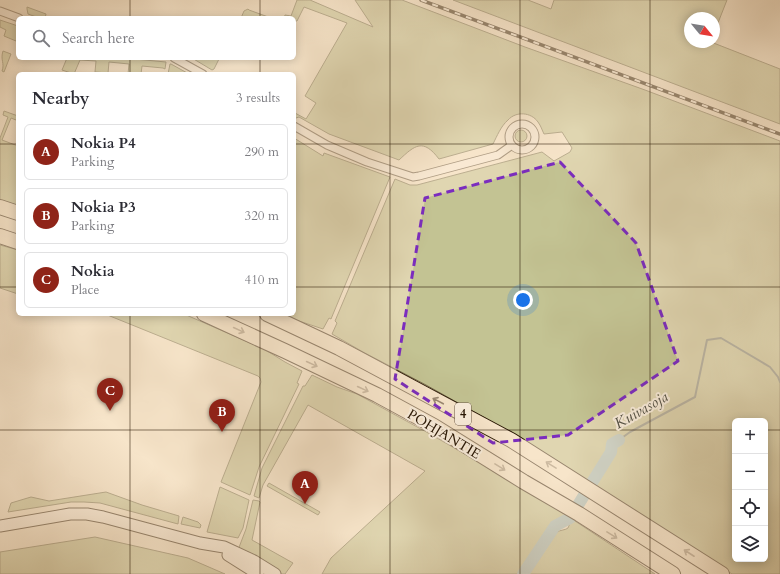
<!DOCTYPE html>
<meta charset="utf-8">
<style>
body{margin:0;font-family:Cardo,serif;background:#f2f2f3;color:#2b2b33}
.controls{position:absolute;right:12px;bottom:12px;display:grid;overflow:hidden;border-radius:6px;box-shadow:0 2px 10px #0003}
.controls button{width:36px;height:36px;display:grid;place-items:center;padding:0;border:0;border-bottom:1px solid #e1e1e2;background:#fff;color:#2b2b33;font:20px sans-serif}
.compass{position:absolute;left:684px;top:12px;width:36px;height:36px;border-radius:50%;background:#fff;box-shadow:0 2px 10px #0003;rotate:120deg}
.you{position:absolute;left:523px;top:300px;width:14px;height:14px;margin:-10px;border:3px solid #fff;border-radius:50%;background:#1a73e8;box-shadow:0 0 0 6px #1a73e833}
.badge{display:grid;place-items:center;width:26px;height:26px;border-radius:50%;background:#8f2418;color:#fff;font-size:13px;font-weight:700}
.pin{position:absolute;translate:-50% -33px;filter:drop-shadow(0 1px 2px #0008)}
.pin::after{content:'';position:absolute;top:21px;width:14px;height:12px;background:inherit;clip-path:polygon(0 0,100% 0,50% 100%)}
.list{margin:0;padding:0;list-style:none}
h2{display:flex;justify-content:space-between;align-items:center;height:52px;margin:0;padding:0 16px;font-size:17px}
h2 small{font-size:13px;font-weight:400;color:#7c7c81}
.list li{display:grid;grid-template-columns:26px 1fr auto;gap:12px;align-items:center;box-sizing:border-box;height:56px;margin:0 8px 8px;padding:0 8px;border:1px solid #e1e1e2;border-radius:6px}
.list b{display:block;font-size:15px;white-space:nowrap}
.list p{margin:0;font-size:13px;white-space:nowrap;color:#7c7c81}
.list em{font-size:13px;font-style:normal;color:#7c7c81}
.icon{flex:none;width:22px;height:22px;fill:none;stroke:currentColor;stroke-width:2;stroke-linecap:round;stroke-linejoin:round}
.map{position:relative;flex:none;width:780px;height:574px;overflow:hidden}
.search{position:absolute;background:#fff;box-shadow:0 2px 10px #0003;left:16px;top:16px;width:280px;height:44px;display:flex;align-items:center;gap:10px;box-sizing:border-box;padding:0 14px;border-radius:6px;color:#7c7c81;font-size:15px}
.panel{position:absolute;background:#fff;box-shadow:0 2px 10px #0003;left:16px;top:72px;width:280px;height:244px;border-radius:6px}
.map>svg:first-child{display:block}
.green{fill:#c3c393;stroke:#746c4a;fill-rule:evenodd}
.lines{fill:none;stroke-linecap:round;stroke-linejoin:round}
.stream{stroke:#707974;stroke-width:2}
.river{stroke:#a1bdc0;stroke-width:12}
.street-casing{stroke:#5a4834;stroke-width:9}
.secondary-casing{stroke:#261402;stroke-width:13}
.highway-casing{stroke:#261402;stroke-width:16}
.street{stroke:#faeedd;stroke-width:7}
.secondary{stroke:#faeedd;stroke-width:11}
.highway{stroke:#f7e5cb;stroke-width:14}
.rail-casing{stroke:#261402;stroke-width:3.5}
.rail{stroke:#faeedd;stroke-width:2;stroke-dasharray:6;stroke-linecap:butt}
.oneway{stroke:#998771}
.marked{fill:none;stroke:#7b2cbf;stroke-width:3;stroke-dasharray:8 5;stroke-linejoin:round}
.grid{fill:none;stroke:#261402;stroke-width:1;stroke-opacity:0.55}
.labels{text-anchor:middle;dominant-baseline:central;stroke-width:4;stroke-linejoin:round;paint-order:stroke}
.shield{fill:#faeedd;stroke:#654;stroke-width:1}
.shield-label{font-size:13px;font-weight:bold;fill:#261402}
.street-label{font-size:14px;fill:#261402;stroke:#faeedd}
.water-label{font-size:15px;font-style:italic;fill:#514f44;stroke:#faeedd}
</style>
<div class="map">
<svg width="780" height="574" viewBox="0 0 780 574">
<rect width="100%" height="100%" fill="#f7e5cb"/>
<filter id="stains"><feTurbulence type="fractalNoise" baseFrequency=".005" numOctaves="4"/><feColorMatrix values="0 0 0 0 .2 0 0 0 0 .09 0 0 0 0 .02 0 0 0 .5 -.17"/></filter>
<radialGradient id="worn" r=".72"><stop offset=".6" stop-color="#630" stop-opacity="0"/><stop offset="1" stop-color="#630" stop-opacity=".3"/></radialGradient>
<path class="green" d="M297,0h13l63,27 -18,-27h47l123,47 120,43 135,51v433h-48l-231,-147 -75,-42 -63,-33 -31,-18 5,-11 -2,-2 60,-142 15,6h7l125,-33 12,9 16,-9 2,-4 -10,-16 -18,2c-2,-4 -3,-8 -6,-12 -7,-10 -22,-11 -30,-2 -7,6 -11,16 -15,24l-54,15c-16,-21 -24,-14 -40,1l-70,-26 -30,-17 -3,1 -2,-1 1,-4 11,6 10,-16 -11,-7 42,-73 -43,-16 -7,14h-3v-3h-10l1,-3 6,1zM735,421h30v138h-30z
M453,0h75l23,9 3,-9h173l-13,33v-15h-24v24h21l69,27v55z
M27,7l19,7 -1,4h-6l-11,-4 -1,-5z
M248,9l1,1 22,8h-30l3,-7z
M0,20l18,6v10l-2,5 -12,-5 2,-6 -6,-3z
M3,51l8,3 -7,18 -2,-1c3,-8 -2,-11 1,-20z
M67,58h57l42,4 -1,7 -2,-1 -21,-2 -1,8h-13l1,-10 -20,-2 -1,11 -13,-1 1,-11 -16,-1 -6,14 -12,-4z
M192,58h24l3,1 -5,10 -2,1z
M170,64h1l18,10h-21z
M4,111l14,5 -2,4 -5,-2 -9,22 16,6v61l-18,-6v-63l8,-21 -5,-2z
M515 136a6 6 0 1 1 12 0a6 6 0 1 1-12 0Z
M294,138l29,18 1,-3 66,24 -59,142 -2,-1 -6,11 -27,-9 -12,-6h10z
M0,245l18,5v44l-18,-6z
M105,314h79l80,35 21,13 17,9 -5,12 2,1 -40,83 -9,28 -29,-13 40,-100 -1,-4 -2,-2z
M312,375l25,12 20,7 73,40 92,53 44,28 -3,5 -6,1 -3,3 -17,22 5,3 15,-17c3,-2 9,-2 11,-4 1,-2 2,-6 4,-9l83,55h-333l9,-16 94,-87 -117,-66 -45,80 -4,13 -5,-2 8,-28 41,-82h2z
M269,483l51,29 -2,3 -51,-29z
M220,487l29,13 -6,28 -5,10 -31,-6z
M106,492l36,13 37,11 -1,8 -78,-21 -16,-1h-13l-63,10 3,-9 20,-6 18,4z
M253,500l6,1 1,1 -8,38 41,23 -8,11h-6l-41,-24 8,-21z
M183,517l15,5 3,3 -1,3 -19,-4z
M95,537l93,21 37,16h-225v-22z"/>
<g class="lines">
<path class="stream" d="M619,440l11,-8 65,-35 12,-57 14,-2 49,29 8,10 2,5"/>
<path class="river" d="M523,574l32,-48 15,-8 41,-66 1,-8 7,-4"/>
<g class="street-casing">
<path id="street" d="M0,11l19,7
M174,58l29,16
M509 137a13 13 0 1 1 26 0a13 13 0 1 1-26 0Z
M294,126l33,19 40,17 46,15 6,-1 79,-21 14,-10"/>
</g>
<g class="secondary-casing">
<path id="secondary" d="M0,526l70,-12h17l16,3 97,26 24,4 30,14 21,13
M228,555l30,19"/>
</g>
<g class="highway-casing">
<path id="highway" d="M0,207l18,6
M0,236l18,6
M204,314l81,37 92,44 57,31 90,56 55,32 94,60
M267,314l72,34 172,92 211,134"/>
</g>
<use href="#street" class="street"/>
<use href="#secondary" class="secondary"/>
<use href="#highway" class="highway"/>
<g class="rail-casing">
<path id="rail" d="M421,0l359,134"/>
</g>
<use href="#rail" class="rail"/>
</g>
<defs><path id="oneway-shaft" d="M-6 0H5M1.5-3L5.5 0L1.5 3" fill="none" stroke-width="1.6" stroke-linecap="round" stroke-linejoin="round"/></defs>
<g class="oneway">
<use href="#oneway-shaft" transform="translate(239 330) rotate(25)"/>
<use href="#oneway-shaft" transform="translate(312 364) rotate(25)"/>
<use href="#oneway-shaft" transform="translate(363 389) rotate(25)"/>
<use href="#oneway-shaft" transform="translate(438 401) rotate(-152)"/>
<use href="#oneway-shaft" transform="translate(551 465) rotate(-148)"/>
<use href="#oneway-shaft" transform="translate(500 467) rotate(32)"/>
<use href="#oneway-shaft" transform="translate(612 535) rotate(32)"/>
<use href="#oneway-shaft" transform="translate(689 553) rotate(-147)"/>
</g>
<path d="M0 0H780V574H0ZM560,162l76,81 42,118 -110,74 -75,8 -98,-64 30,-181z" fill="#f7e5cb" fill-opacity=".55" fill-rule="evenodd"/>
<path class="marked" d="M560,162l76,81 42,118 -110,74 -75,8 -98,-64 30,-181z"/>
<path class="grid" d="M130,0v18M260,0v18M390,0v574M520,0v574M650,0v574M130,58v16M260,58v16M0,144h18M294,144h486M0,287h18M294,287h486M130,314v260M260,314v260M0,430h735M765,430h15"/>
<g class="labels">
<rect class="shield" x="455" y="403" width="16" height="22" rx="3"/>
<g class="shield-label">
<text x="463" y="414">4</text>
</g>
<g class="street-label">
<text transform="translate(444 434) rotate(31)">POHJANTIE</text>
</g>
<g class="water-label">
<text transform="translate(641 410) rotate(-30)">Kuivasoja</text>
</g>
</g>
<rect width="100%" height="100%" filter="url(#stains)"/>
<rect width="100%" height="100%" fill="url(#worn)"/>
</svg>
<div class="controls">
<button>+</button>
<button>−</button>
<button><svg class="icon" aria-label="locate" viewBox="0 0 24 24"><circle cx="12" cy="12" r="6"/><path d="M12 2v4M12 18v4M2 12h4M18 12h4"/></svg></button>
<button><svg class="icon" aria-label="layers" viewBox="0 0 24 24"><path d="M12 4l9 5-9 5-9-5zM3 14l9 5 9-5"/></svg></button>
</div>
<svg class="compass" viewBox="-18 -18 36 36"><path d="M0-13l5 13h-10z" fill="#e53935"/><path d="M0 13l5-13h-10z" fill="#7c7c81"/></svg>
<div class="you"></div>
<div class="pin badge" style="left:305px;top:504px">A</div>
<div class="pin badge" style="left:222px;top:432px">B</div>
<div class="pin badge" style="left:110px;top:411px">C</div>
<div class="search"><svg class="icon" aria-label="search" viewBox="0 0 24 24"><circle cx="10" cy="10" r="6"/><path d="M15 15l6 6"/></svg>Search here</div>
<section class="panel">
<h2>Nearby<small>3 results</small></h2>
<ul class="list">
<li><span class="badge">A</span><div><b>Nokia P4</b><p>Parking</p></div><em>290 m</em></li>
<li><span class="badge">B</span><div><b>Nokia P3</b><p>Parking</p></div><em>320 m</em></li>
<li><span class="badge">C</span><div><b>Nokia</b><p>Place</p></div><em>410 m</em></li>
</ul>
</section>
</div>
